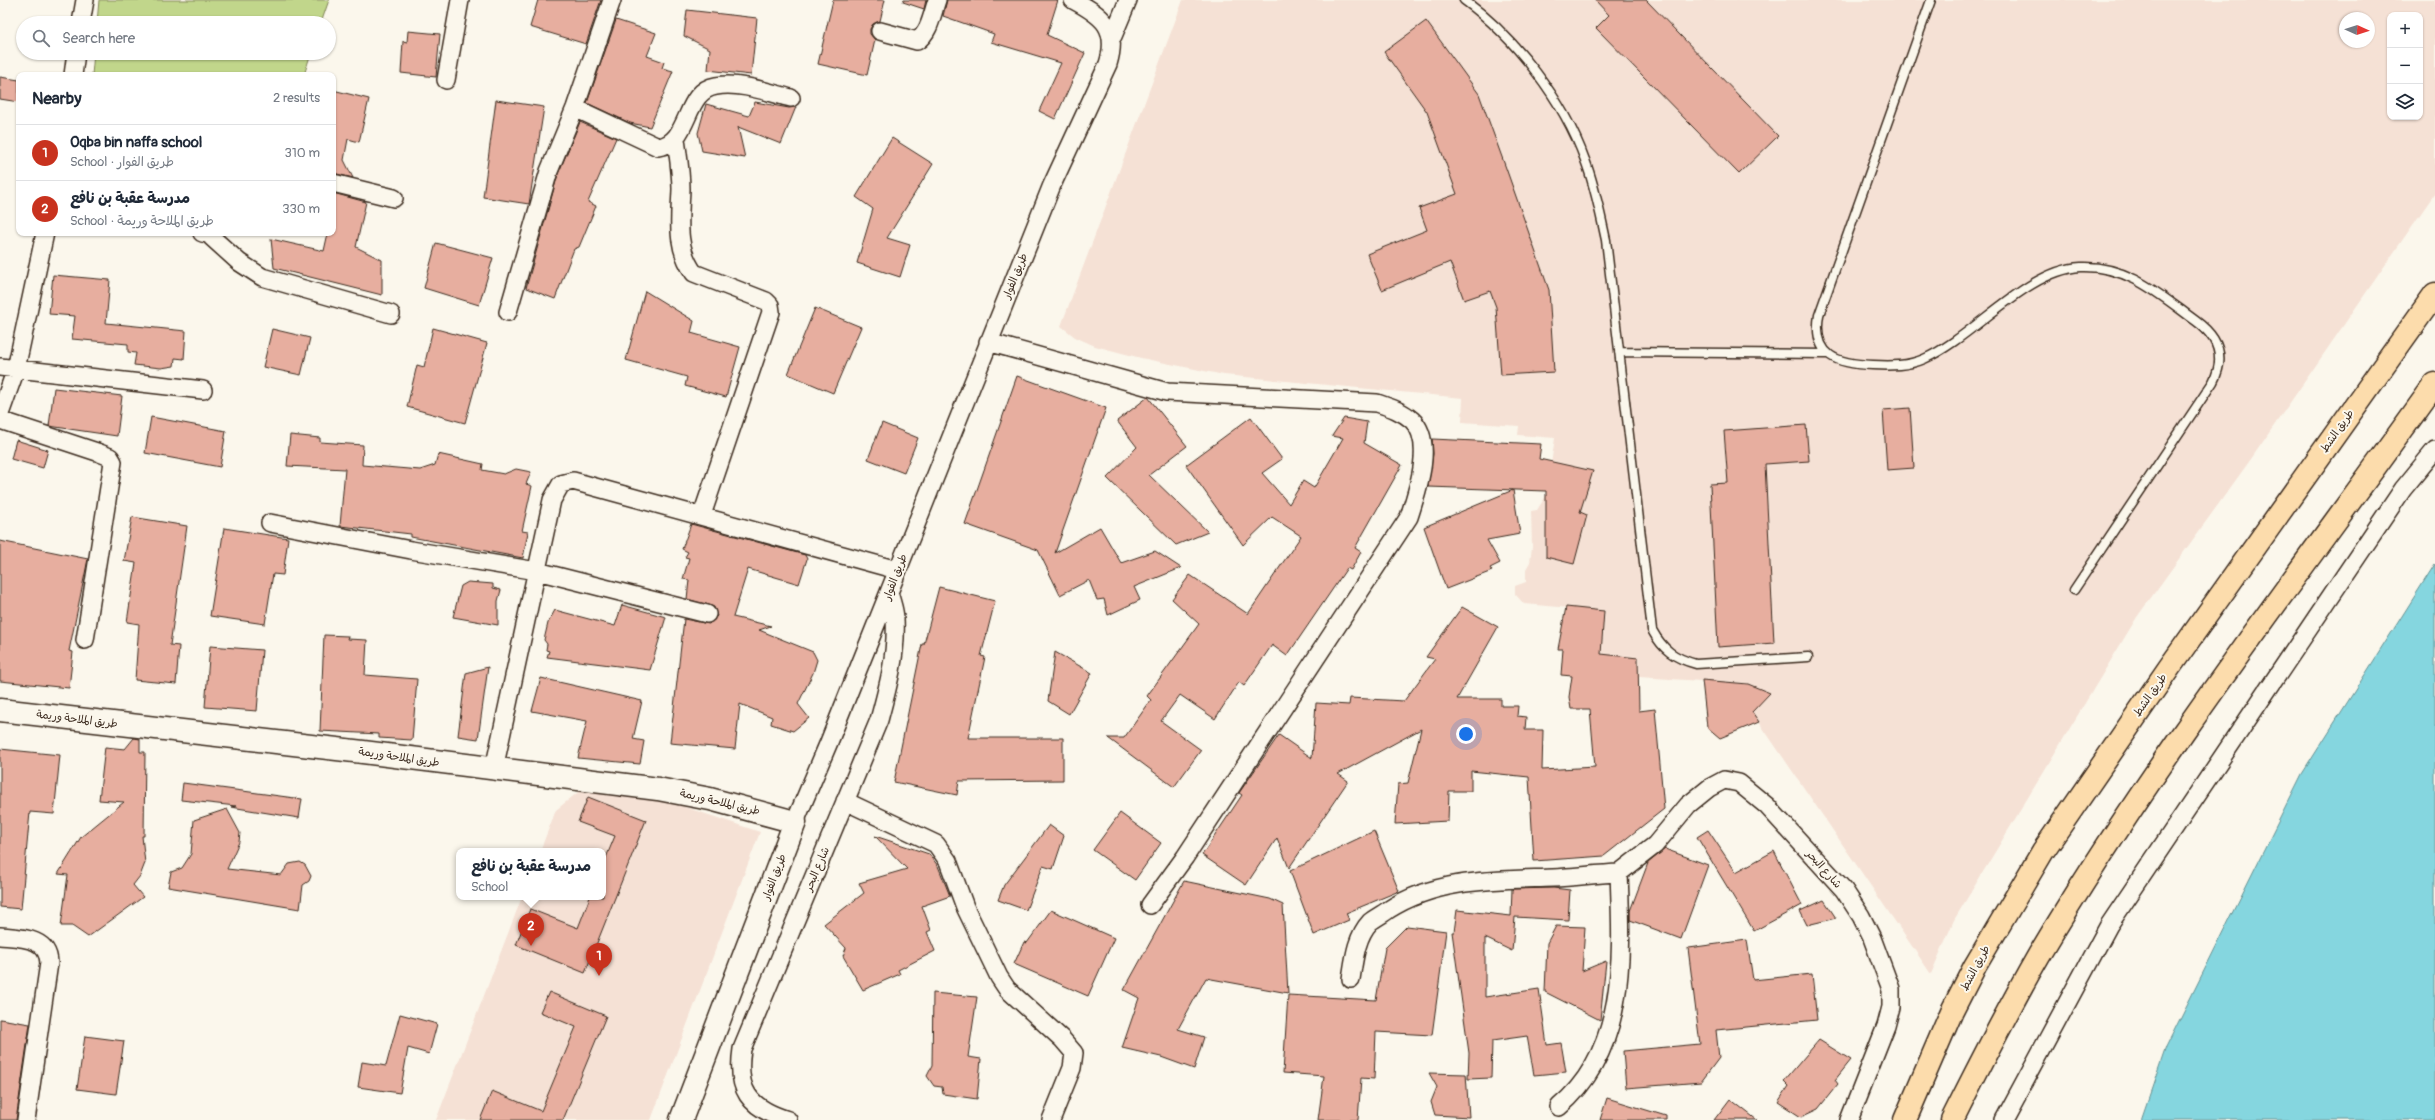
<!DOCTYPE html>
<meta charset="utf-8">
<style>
body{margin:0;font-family:Pangolin,"Playpen Sans Arabic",sans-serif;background:#f2f2f3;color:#1f2937}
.controls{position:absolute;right:12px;top:12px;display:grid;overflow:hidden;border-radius:8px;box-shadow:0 1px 3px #0004}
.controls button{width:36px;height:36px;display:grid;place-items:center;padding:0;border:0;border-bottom:1px solid #e0e1e3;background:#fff;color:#1f2937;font:20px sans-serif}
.compass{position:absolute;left:2339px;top:12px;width:36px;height:36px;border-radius:50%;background:#fff;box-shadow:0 1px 3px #0004;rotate:93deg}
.you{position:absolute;left:1466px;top:734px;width:14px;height:14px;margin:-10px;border:3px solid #fff;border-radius:50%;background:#1a73e8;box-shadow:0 0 0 6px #1a73e833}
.badge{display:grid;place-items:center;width:26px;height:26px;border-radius:50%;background:#c8321e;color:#fff;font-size:13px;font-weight:700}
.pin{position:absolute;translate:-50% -33px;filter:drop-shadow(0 1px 2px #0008)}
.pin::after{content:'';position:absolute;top:21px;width:14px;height:12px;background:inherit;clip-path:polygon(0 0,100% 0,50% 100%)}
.popup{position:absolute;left:456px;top:848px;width:150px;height:52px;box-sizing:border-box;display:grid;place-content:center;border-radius:8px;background:#fff;filter:drop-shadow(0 1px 3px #0005);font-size:13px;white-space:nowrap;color:#747a83}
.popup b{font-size:15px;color:#1f2937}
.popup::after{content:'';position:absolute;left:50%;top:100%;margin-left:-8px;border:8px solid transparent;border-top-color:#fff}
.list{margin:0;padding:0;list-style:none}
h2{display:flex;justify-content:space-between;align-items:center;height:52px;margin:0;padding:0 16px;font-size:17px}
h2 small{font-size:13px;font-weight:400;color:#747a83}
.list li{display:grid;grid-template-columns:26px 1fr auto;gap:12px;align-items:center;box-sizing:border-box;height:56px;padding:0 16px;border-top:1px solid #e0e1e3}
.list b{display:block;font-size:15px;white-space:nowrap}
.list p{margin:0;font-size:13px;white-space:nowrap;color:#747a83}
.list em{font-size:13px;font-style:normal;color:#747a83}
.icon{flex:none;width:22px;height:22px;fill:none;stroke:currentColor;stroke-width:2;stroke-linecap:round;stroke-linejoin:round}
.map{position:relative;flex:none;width:2435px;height:1120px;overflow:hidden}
.search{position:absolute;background:#fff;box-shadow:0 1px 3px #0004;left:16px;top:16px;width:320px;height:44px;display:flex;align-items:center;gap:10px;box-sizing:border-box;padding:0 14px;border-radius:22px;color:#747a83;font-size:15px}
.panel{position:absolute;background:#fff;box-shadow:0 1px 3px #0004;left:16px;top:72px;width:320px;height:164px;border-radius:8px}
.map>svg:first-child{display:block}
.built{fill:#f5e1d5;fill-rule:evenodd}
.green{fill:#c1d68b;stroke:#7e8054}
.water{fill:#85d6df;stroke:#679192}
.building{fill:#e7ae9f;stroke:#3b2a1e}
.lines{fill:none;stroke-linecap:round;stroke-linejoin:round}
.lane-casing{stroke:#3b2a1e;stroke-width:11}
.street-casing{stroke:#3b2a1e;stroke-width:20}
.secondary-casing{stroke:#3b2a1e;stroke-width:25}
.highway-casing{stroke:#3b2a1e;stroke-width:25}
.lane{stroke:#fbf7ec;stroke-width:8}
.street{stroke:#fbf7ec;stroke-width:17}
.secondary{stroke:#fbf7ec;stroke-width:22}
.highway{stroke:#fcdcac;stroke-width:22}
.labels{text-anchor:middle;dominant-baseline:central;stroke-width:4;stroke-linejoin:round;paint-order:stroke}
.street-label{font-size:11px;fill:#3b2a1e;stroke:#fbf7ec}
</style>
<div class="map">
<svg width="2435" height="1120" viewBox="0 0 2435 1120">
<rect width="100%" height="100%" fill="#fbf7ec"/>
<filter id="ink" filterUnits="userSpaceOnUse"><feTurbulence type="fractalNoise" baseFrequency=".025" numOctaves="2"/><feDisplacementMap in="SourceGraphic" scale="8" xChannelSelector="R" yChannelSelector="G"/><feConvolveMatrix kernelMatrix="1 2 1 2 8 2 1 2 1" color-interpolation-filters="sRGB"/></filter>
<g filter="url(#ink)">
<path class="built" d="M1183,0h1252v193l-184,266 -114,158 -183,303 -23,54 -179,-262 17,-19 -21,-9 -109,-7 -1,-19 -37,-4 3,-43 -80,-7 -9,-10v-8l11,-4v-13l4,-7 2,-15 -1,-36 6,-1 9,-14 9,-58 -37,-3 1,-9 -57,-4 1,-24 -239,-23 -83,-17 -46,-12 -20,-9 -14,-11zM2390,15h30v102h-30zM2345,18h24v24h-24z
M582,789l82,11 96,32 -109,288h-215l86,-223h81v-46h-63l16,-41z"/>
<path class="green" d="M99,0h230l-8,23h-224z
M94,53h217l-7,22h-212z"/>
<path class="water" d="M2435,564v556h-294l25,-73 136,-273z"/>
<path class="building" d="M538,0h63l-15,44 -56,-17z
M833,0h52l-5,21 -7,3 -3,5v5l5,6 -8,35 -49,-11z
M904,0h22l-2,9 -21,-7z
M947,0h111l-11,35 38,18 -30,66 -16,-8 22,-48 -70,-21 3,-8 -51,-18z
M1595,0h51l132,136 -39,38 -143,-146 13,-13z
M687,10l70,8 -6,57 -43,-5 2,-21 -26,-13z
M616,20l40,13 -9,23 17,6 -2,6 11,3 -23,56 -20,-4 -43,-20z
M1426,21l53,73 28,77 42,119 5,82 -53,3 -5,-68 -6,-16 -26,9 -14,-38 -68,28 -15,-36 60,-24 -8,-22 38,-14 -30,-82 -43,-60z
M408,31l32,3 -4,43 -35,-4 2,-32 4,1z
M0,77l19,3v22l-19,-3z
M333,90l36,9 -10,43 -11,-3 -4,21 9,18 -20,-5z
M496,100l48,7 -15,97 -46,-7z
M755,102l34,6 7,-1 -15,37 -43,-17 7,31 -43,-7 -4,-18 8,-29 43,12z
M580,122l36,16 -28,64 8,4 -17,41 -5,2 -19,50 -29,-11 32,-114z
M892,138l41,26 -46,74 23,7 -10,32 -43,-14 16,-54 -17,-12z
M333,193l33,9 -10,45 26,13v35l-108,-27 -3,-29 53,12 4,-18h5z
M436,243l57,15 -14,47 -55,-17z
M53,275l57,5 -4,43 80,8 -2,28 -9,-1 -1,8 -13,2 -27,-3 2,-12 -8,-1v-8l-56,-5 3,-23 -26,-2z
M645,291l49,30 -3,12 49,14 -14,50 -41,-11 2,-9 -61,-17z
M815,308l46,19 -28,66 -45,-19z
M433,328l54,15 -22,80 -58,-16 10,-42 7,2z
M272,329l38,9 -9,37 -38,-8z
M1017,376l89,32 -51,145 45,-26 21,36 34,-12 26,17 -47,19 6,13 -32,15 -4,-16 -7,1 -8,-20 -29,15 -22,-45 -73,-26z
M54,388l68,8 -5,40 -68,-10z
M1148,397l39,49 -38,29 59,57 -32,13 -69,-67 30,-31 -20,-26z
M1910,408l4,60 -27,2 -4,-60z
M151,417l75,14 -6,36 -75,-14z
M1251,417l31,42 -20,14 27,31 14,-23 11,7 29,-50 -11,-2 12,-18 23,4 -3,21 38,22 -47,83 6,4 -10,18 -4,-2 -60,88 -15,-11 -28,41 -5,-4 -24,37 -35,-24 -19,26 40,29 -27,37 -66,-49h16l27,-38 -4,-4 52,-72 -27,-25 18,-24 58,39 53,-78 -29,-19 -29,28 -57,-80z
M882,423l36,15 -14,35 -36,-14z
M1806,425l3,36 -44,3 9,179 -56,4 -8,-163 18,-1 -4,-52z
M290,435l30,3v4l43,3 -1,20 58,5 15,-5 3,-11 45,10 -1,6 22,4 12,-5 15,3 -5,12 6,2 -10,45 6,1 -5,26 -112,-21v-3l-71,-8 5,-57 -58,-3z
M1432,439l109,5 -2,15 54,12 -13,41 7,3 -13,49 -28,-7v-66l-118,-4 5,-33z
M16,440l32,10 -5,18 -32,-9z
M1513,490l7,44 -33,6 13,23 -10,5 2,3 -46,18 -22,-62z
M132,517l55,9 -17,119 9,1 -3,38 -41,-4 4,-56 -12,-2 9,-59 -12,-2z
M691,524l114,31 2,4 -8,25 -51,-15 -15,48 38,9 -12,4 54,22 4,8 -4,13 -15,31 11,14 -16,13 -22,-7 1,-7 -32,-13 -5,45 -65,-6 14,-124 25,5 8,-8 -3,-9 -27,-8 2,-19 -6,-1 6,-21 -4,-1 3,-5 -6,-3z
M224,528l64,10 -5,37 -10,-1 -8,50 -55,-8z
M0,541l88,18 -19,92 4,1 -4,36 -69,-7z
M468,582l25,2v4l8,2 -3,11v24l-45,-8 8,-31z
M939,587l56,14 -14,55 4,1 -17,81h95v42l-104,1 -2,14 -63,-13 28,-138h2z
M622,605l44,12 -16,53 -103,-13 2,-6 -3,-1 1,-6 -3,-4 4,-17 7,-13 60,16z
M1462,607l36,20 -41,72h44v7h17l-1,10 9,1 -1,13h18l-1,40 53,-3 -5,-58h-19l-2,-12 3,-21 -11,-1 2,-26h-5l8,-42 38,4 -3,43 37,4 1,53 16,-2 9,100 -60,47 -70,5 -5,-84 -58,-6v20h-22l-1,30 -53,3 3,-40 10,-1 13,-54 -83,45 10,7 -59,87 -12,-30 -31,47 -44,-30 40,-60 -3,-2 40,-58 33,23 4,-55 33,2 1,-7 54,3 31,-42 -9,-2z
M324,635l24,1 -1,3 20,1 -2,35 52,4 -5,61 -33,-2v-4l-59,-3z
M210,646l52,4 -5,61 -52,-4z
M1055,652l37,21 -23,41 -21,-13z
M488,667l-10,72 -20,-3 8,-63z
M541,678l101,23 -9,38 11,2 -4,23 -62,-6 9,-37 -55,-10z
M1702,680l46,4 22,9 -18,19 7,10 -39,16 -13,-11z
M134,738l6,1v13h5l-1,84h-2l3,27 -5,13 -7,9 10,12 -55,40 -16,-11h-11l7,-51 -10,-1 23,-37 43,-35 -25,-2 6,-53 20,2z
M0,749l60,6 -6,59 -24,-2 -9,97 -21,-2z
M183,783l119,16 -3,19 -68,-11 5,-1 -55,-6z
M588,797l58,23 -61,153 -69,-28 14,-36 48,19 12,-31h13v-32l12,-29 -37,-14z
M227,809l13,24 -1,9 -12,27 54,6 8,-11 11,-2 5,3 6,11 -2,5 -6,4 -3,24 -132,-22 3,-15 11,-4 9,-14 3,-34z
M1120,813l41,30 -26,37 -42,-30z
M1049,825l15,11 -11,33 -10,-3 -17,44 -28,-10 6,-15z
M1708,830l28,42 38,-21 28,54 -48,26 -57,-94z
M1374,831l25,60 -53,22 3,7 -35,15 -24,-64z
M875,836l54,18 9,12 12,30 -28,10 9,24 -4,2 8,19 -37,19 2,4 -37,16 -20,-34 3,-8 -22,-24 40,-31 -5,-10 48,-14z
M1665,849l43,16 -27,74 -51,-19v-9l18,-48z
M1184,881l86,18 13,6 5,88 -82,-15 -28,51 26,8 -10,32 -33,-12 -39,-9 17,-50 -15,-8z
M1553,888l17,2 -2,30 -53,-3 -3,34 -27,-13v59l54,-8 8,56 14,-2 5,29 -32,3 -7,-39 -35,5 -1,37 -23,1 1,-26 -17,-121h2l3,-22 54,6 1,-27z
M1824,900l12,18 -29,7 -7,-14z
M1051,910l63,28 -26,58 -74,-32 10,-22 3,1z
M1407,926l39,5 -14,104 -56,-3 -2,47 -13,-1 -3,42h-40l6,-44 -41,-3 5,-78 88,5 9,-52z
M1556,926l29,1 -3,44 24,-10 -6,59 -55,-28 2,-49z
M1747,940l6,40 59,-6 5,46 -101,10 3,28 -18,24 -75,6 -3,-37 77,-7 -12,-96z
M549,992l57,24 -43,104h-83l12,-29 49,20 35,-84 -36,-15z
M933,993l44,4 -9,60 13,2 -4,40 -34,-5 -1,-7 -8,-1 -7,-10 5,-10z
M400,1014l37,10 -8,30 -21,-6 -8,45 -42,-6 4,-25 24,4z
M0,1019l30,5 -14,96h-16z
M85,1036l39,5 -8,53 -39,-5z
M1819,1040l32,20 -16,20 3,4 -20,25 -17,8 -23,-15 11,-16 -5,-5z
M1429,1073l37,1 3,43 -34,-2 -4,-13 6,-15z
M1607,1098l59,18v4h-66z
M1730,1099l27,21h-43z"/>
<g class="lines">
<g class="lane-casing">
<path id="lane" d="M1464,0c51,37 100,101 121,160 10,26 15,53 21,80l46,390c11,20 22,28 44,34l112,-7
M1931,0l-112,315c-7,42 19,49 54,50 18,1 35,1 51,-6 50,-22 102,-89 157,-92 47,-2 79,28 115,54 22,16 30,36 17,61l-139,208
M1619,352l208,2"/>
</g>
<g class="street-casing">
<path id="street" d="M81,23l4,-23
M880,31l37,10c13,-9 15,-27 20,-41
M1113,36l15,-36
M73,75l3,-22
M446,80l14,-80
M575,108l83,39c33,-4 25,-56 58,-61 25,-4 51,6 75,12
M676,139c2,16 5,33 5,50 -1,30 -6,58 13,84l72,28 4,4 1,7 -69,203
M333,183l61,15
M202,233l6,1 31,28 23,15 129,37
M508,312l41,-141 26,-63 37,-108
M988,342l179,50 210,11c12,4 25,8 35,17 23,21 5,72 -3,97l-224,340 -35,48
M0,367l203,23
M0,414l16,-45 29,-136
M0,420l97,32 13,5 3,5 -28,178
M270,523l141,27 126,21 170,43
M494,769l58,-269 9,-16 12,-3 324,89
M845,801l91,43 12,17 17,46 34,70 8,12 55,50 12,14 -2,15 -21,52
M795,822l34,-80 223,-557 56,-121c11,-36 -5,-48 -35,-64
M1619,873l36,-28 33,-40 21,-17 15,-8 15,3 28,23 77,84 17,26 11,22 19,51v18l-5,19 -37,94
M0,936c21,2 48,1 49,27l-23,157
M1351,979c3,-19 5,-42 19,-57 5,-4 13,-8 18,-12 49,-32 108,-30 165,-32 22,-1 44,-4 66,-5
M1559,1107c69,-58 63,-153 60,-234
M788,1120c-40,-12 -52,-31 -46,-71l137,-329c9,-33 18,-66 16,-101 0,-9 -4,-18 -6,-27
M2004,1120l105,-195 294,-436 32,-39"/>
</g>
<g class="secondary-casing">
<path id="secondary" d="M0,710l363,42 295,37 52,10 85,23 -114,298"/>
</g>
<g class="highway-casing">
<path id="highway" d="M1905,1120l47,-109 23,-45 68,-115 126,-183 266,-374
M1952,1120c28,-56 56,-111 87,-165 117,-197 262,-384 396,-571"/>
</g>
<use href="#lane" class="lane"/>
<use href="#street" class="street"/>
<use href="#secondary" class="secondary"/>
<use href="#highway" class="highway"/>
</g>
</g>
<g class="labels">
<g class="street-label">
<text transform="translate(1015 276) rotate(-68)">طريق الفوار</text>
<text transform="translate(2337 431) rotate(-55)">طريق الشط</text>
<text transform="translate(895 577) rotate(-69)">طريق الفوار</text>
<text transform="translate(2150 695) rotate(-55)">طريق الشط</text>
<text transform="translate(77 719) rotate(7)">طريق الملاحة وريمة</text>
<text transform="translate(399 757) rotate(8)">طريق الملاحة وريمة</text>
<text transform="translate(720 802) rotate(13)">طريق الملاحة وريمة</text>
<text transform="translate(817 869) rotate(-67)">شارع البحر</text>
<text transform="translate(1824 869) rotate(48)">شارع البحر</text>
<text transform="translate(774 877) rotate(-69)">طريق الفوار</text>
<text transform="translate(1975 968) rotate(-62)">طريق الشط</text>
</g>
</g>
</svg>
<div class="controls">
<button>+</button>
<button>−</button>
<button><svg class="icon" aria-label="layers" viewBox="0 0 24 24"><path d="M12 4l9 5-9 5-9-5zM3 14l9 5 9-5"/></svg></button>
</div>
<svg class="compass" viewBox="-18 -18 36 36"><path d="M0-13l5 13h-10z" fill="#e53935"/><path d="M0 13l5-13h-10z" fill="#747a83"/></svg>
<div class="you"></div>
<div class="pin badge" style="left:599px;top:976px">1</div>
<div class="pin badge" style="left:531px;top:946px">2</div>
<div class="popup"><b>مدرسة عقبة بن نافع</b>School</div>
<div class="search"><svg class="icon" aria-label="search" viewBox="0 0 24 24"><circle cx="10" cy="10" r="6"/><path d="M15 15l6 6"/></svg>Search here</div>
<section class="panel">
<h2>Nearby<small>2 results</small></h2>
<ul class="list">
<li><span class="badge">1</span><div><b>Oqba bin naffa school</b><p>School · طريق الفوار</p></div><em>310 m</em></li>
<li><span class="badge">2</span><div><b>مدرسة عقبة بن نافع</b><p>School · طريق الملاحة وريمة</p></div><em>330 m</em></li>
</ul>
</section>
</div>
